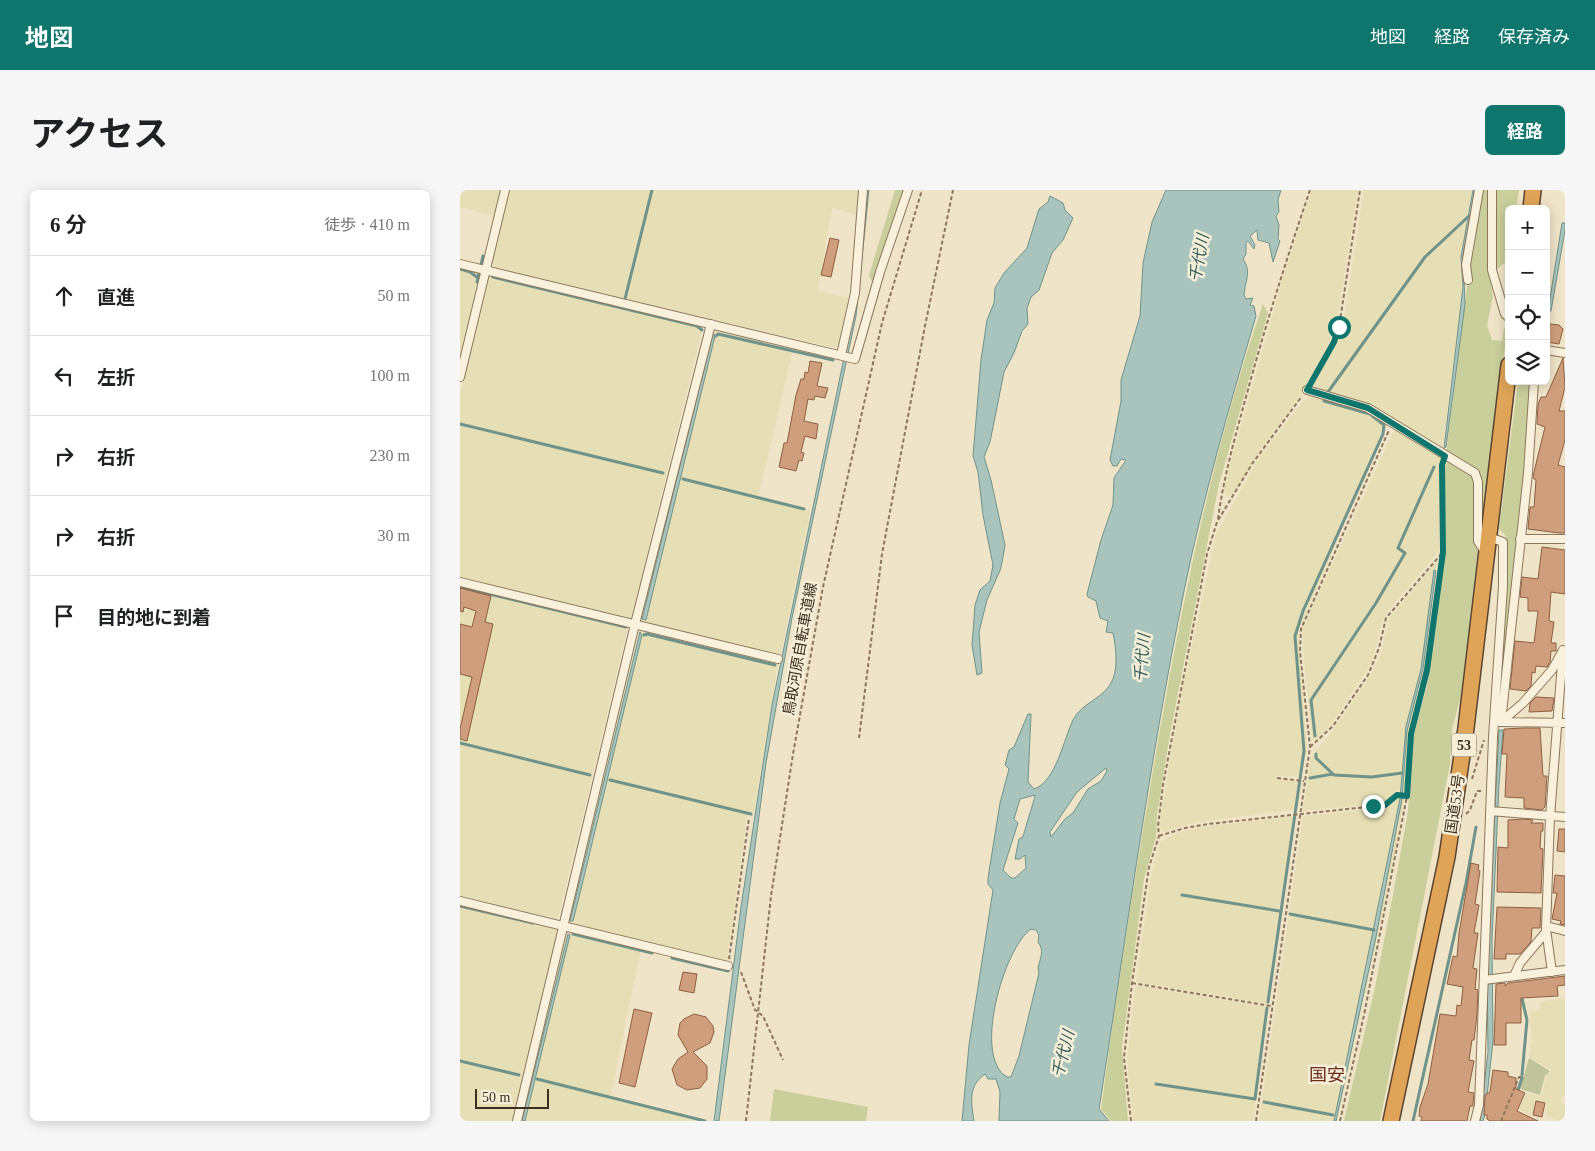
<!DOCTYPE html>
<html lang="ja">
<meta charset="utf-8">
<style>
body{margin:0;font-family:"Times New Roman","Noto Sans JP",serif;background:#f6f6f6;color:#202124}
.controls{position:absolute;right:15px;top:15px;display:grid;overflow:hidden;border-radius:8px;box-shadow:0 2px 12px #0003}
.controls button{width:45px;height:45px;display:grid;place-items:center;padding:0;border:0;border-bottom:1px solid #e0e0e0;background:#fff;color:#202124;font:25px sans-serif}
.scale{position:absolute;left:15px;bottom:12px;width:74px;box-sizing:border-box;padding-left:5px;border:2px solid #3d2e20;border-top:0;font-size:14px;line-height:18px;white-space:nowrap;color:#3d2e20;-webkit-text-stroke:4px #f7eed8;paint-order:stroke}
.stop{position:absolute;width:15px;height:15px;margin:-11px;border:4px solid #0f766e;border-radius:50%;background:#fff}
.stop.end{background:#0f766e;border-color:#fff;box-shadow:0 1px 5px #0008}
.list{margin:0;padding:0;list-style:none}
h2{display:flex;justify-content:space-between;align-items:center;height:65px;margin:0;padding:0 20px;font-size:21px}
h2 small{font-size:16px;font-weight:400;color:#757577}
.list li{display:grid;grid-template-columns:32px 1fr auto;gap:15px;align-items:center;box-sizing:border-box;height:80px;padding:0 20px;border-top:1px solid #e0e0e0}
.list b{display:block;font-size:19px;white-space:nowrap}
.list em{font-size:16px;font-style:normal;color:#757577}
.icon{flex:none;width:28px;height:28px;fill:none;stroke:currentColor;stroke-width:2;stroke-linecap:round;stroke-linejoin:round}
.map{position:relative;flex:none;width:1105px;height:931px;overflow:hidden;border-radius:8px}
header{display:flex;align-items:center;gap:30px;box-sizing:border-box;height:70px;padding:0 25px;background:#0f766e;color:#fff}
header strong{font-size:24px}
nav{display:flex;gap:28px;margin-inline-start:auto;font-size:18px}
.intro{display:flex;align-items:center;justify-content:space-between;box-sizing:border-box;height:120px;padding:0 30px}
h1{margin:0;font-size:35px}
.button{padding:12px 22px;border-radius:8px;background:#0f766e;color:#fff;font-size:18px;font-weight:700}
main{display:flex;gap:30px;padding:0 30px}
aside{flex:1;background:#fff;border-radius:8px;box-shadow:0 2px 12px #0003}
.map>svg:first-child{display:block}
.farmland{fill:#e6deb5}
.green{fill:#c9cf9b}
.cemetery{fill:#bfc49a}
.water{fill:#a9c4bc;stroke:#6f938a;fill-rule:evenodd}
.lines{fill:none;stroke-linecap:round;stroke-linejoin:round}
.stream{stroke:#6f938a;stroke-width:3}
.building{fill:#cf9f7d;stroke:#8d5f41}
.street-casing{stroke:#8d765c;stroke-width:10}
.highway-casing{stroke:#5b4430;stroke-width:18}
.path{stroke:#8d765c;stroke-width:2;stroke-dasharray:4 2.5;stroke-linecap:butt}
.street{stroke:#faf1dc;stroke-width:8}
.highway{stroke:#e0a458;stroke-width:15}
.route{stroke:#0f766e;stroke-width:6}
.labels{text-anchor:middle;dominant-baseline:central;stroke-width:5;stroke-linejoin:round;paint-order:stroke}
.shield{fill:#f7eed8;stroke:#756857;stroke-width:1}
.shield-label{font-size:14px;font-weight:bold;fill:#3d2e20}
.street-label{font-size:15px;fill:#3d2e20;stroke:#f7eed8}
.water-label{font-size:16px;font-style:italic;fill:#2f5d5a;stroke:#f7eed8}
.quarter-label{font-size:18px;fill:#6b2e1e;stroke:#f7eed8}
</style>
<header>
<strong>地図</strong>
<nav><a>地図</a><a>経路</a><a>保存済み</a></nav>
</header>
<div class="intro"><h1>アクセス</h1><a class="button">経路</a></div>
<main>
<aside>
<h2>6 分<small>徒歩 · 410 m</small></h2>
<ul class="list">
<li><svg class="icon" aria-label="ahead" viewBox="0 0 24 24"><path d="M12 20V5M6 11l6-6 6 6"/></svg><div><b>直進</b></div><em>50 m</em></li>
<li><svg class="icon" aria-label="left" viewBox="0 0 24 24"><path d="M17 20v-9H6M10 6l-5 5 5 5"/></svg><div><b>左折</b></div><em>100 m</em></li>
<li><svg class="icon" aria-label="right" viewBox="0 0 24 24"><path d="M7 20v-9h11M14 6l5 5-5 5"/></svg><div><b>右折</b></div><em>230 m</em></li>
<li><svg class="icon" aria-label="right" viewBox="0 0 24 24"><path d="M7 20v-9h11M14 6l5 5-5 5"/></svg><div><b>右折</b></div><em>30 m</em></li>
<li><svg class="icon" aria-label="arrive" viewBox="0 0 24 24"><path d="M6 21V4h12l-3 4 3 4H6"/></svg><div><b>目的地に到着</b></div></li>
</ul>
</aside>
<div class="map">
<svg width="1105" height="931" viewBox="0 0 1105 931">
<rect width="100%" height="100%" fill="#f0e4c8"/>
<path class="farmland" d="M0,0h41l-6,26 -35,-9z
M50,0h349l-1,25 -26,-7 -14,83 32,7 -11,51 -344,-81 -3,-5z
M852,0h46l-22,137 -19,41 -26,41 -29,38 -28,46 -7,3 -2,-2 -1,-9 7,-24 52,-183z
M904,0h108l-12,71 3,28 -21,162 -56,-35 -72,-27v-7l29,-55z
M0,77l10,3 10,6 -20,84z
M34,85l204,50 4,5 -71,289 -171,-41v-183l29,-117z
M262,141l71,18 -35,149 52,13 -30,145 -136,-33 -3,-3 71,-288z
M852,206l42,9 30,14 3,5 -89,208 9,116 -5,29 -26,-1 -1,3 27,3 -5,27 -105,14 -29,9 -4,-6 11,-68 14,-76 32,-147 41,-74 46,-60z
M934,240l47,26 -2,95 -51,60 -5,8 -9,36 -8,17 -36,54 -13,13 -5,1 -9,-92v-20z
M977,371l-12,106 -17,72 -3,53 -7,-1 -14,12 -81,8 8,-55 22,-25 39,-59 9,-18 8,-36z
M0,395l168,41 -70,293 -98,-23z
M183,439l135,34 -25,154 -6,-2 -20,148 -156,-38 -2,-5 70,-288z
M939,607h5v3l-10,59 -57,262h-78l44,-305 79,-8 12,-6z
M836,626l-27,188 -133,-22 15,-105 9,-35 23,-11 19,-4z
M0,714l97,24 2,3 -47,190h-52z
M114,742l67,16 -31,151 89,22h-177l45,-188z
M680,796l128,21 -15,114h-120l-6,-61 8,-73z
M1105,808v96l-4,8 4,2v17h-7l-12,-6 1,-12 -12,-3 -3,16 -13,-7 8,-16 15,4 4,-20 6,-7 -23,-13 3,-18 -3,-27 11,-2v-8z"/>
<path class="green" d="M435,0h11l-34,92 -3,-7z
M1021,0h8v82l4,25 -6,28 5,15 10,1 2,-13 4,-2 -13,90 -14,120 -1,-57 -34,-25c12,-88 20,-176 35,-264z
M1034,0h25l-3,19h-7v50l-13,11z
M803,114l5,9 -49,171 -49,250 -13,81 -1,22 -12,42 -22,169 6,73h-17l-10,-12c15,-114 33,-227 52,-339 27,-157 58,-316 110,-466z
M1058,191h13l-8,105 -26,228 11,-170 -2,-8 -7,-7z
M988,271l24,14 3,5v61l3,8 -17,147 -9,33 -2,35 -70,357h-36l31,-134 17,-87 16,-89 5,-72 14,-54 10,-66 8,-72v-80z
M314,899l94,18 -2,14h-96z"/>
<path class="cemetery" d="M1069,868l21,13 -5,5 -5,19 -20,-6z"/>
<path class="water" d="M405,0h4l-13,126 -64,302 -26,145 -47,358h-5l27,-214 31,-202 85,-410z
M706,0h115l-3,10 1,12 -3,4 3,9 -1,14 2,2 -7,21 -4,-19 -11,-3 -1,-10 -7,6 5,9 -1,4 -6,-8 -2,2v11l-3,5c9,13 2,22 1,36l2,4 7,-1 -3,7 4,1 2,10c-27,91 -53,182 -72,275 -35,172 -58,346 -85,518l10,12h-110l1,-29 -4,-13h-8l-3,-5c-17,12 -14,28 -11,47h-12l7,-76 24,-155 -5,-6v-6l12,-75 9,-34 -4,-4 4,-15 5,-3 14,-33h3l-3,68 6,7c22,-7 30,-51 39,-69 9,-18 33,-22 40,-41 5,-14 3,-31 0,-46l-7,-1 2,-11 -8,-3 -4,-17 -8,-4 -1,-3 14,-54 12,-35 1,-27 12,-18 -5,-1 -4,7h-4l-3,-6 11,-59v-21l19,-64 3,-53 9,-41zM646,578l1,3 -6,10 -13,8 -15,24 -8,6 -14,18 -1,-5 27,-40zM575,605c0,3 -11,37 -12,42l-4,2 -4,20h5l5,-4 1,13 -11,10h-4l-8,-8 15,-47 -4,-4 6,-20zM571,739l5,1 3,5 -1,7c7,9 2,16 0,26l1,5 -20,83 -8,21h-4c-35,-20 -3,-129 24,-148z
M1013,0h2l-12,66 2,48 -19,143 -2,1 19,-161 -2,-30z
M590,6l13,7 2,7 8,8 -10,22 -11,13 -13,37 -8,7 -4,11 1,16 -6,7 -8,22 -10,19 -14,70 -6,15 7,23 14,65 -4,23 -14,32 -8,32 3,41 -5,2 -5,-30 3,-40 5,-15 10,-9 3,-16 -10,-50 -5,-43 -5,-16 8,-96 6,-40 7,-17 1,-15 9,-15 23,-25 12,-39 9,-7z
M1102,33h3v7l-14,81h-3z
M253,143l2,3 -69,284 -4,-1z
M974,380l2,1 -13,98 -16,62 -5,68 -26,138 -40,184h-2l66,-322 6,-73 15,-57z
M180,442l2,3 -60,250 -9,36h-3z
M1039,540h4l-4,55 -7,155 1,101 -8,74 -2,6h-3l8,-69 -1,-83z
M108,744l2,1 -45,186h-3z"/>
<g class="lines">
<path class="stream" d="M0,79l10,3 7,5
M33,87l204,49 5,4
M17,92l6,-26
M165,109l27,-109
M256,146l2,-2 115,26
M868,202l97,-135 44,-41
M0,234l203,49
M223,289l121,30
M0,397l166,40
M184,445l3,-1 128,31
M855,546l-4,-36 65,-97 29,-50 -7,-5 36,-81
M0,553l130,32
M856,564v4l18,17 38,2 30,-4
M850,588l23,-4
M150,590l141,34
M722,705l97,16
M0,716l73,17
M830,724l84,16
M113,744l79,19
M212,768l56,13
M1061,804l6,26 -5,55
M808,812l36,-251 -9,-115 8,-25 80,-177 1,-9 -14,-11 -46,-13
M0,871l59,14
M77,889l168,42
M696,894l99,15 12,-91
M1057,903l5,-15
M804,912l69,13
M953,931l53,-238 10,-56"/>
</g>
<path class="building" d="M370,48l9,2 -8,37 -10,-2z
M1090,134l9,1 4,4 -4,15 -13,-2z
M1103,168l2,29 -6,24h6v29l-7,25 7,2v66h-6l-31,-4 2,-22h4l2,-27 -3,-2 1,-6 11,-45 -8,-3 1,-20 3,-7h5z
M350,171l12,2 -5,23 11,2 -3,10 -10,-2 -1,4 -6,-1 -4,22 14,3 -2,15 -11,-3 -4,16 3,1 -2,8 -3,-1 -3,11 -17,-4 5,-24h3l9,-48 5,-16h3l1,-7 3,1z
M1082,357l23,3v44l-14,-2 -2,29 5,1 -3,21h5v8h-5l-1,11 -3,5 -11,-1 -1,7 -3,-1 -1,14 -5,5 -16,-2 5,-48 19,2 4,-32h-10v-13l-8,-1 2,-20 16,2z
M0,398l31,8 -6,26 8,2 -26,117 -7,-2v-10l12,-52 -12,-3v-50l12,3 4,-16 -12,-4 -1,5 -3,-1z
M1076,507l18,1 -2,13 -23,1 1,-9z
M1064,538h16l3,48h4l-2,31 -3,3 -18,-2v-10l-19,-1 2,-43h-5l2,-25z
M1063,629l10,1 -2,3h12v8h-2l-1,17 3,1 -2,44 -44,-1 1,-45 10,1v-28z
M1099,639h6v23l-8,-1z
M1011,673l8,2 -1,5 2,1 -5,33 4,1 -5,28h4l-5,35 4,1 -2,20 3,1 -1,25 -3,25h-2l-3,20 5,1 -6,31 6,1 -1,11v2h-3l-3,15h-46l1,-4 -3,-1 1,-9 8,-23 12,-70 16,2 1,-11 4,1 2,-19 -16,-3 6,-28 4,1 2,-24z
M1095,685l10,1v49l-5,-1 1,-3 -9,-2 5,-26h-4z
M1037,717l44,1 -1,20h-8l-1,14 -11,12h-14v5h-12z
M223,782l14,2 -3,19 -15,-3z
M1105,786v9l-8,1 1,10 -37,2v25h-15v22h-12l2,-61 9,-1v3l3,-3z
M174,819l18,4 -17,74 -16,-4z
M234,824l12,3 7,9 1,6 -4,11 -17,9 14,14v13l-7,9 -13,2 -10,-5 -5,-16 6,-10 10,-7 -10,-17 2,-12 4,-4z
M1033,880l15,2v4l8,2v11l9,4 -8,18 21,10h-48l-3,-2v-4h-3l1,-20 5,-3z
M1076,911l9,2 -3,14 -9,-2z"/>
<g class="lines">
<g class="street-casing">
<path id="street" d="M1032,0v80l13,44 4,4
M0,74l395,95 25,-87 28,-82
M1008,90l-2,-15 13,-75
M1086,160l19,3
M381,165l14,-62 8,-103
M0,187l45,-187
M847,200l61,18 107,65 3,9v59l7,11
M1060,349h45
M0,392l318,77
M1040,532l65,1
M1041,532l27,-249 6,-92
M1041,532l22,-19 29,-33 10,-18
M1030,621l75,6
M0,711l268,65
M1086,736l19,5
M1092,782l-6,-43 4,-112 13,-167
M1054,786l6,-13 26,-31
M1024,790l81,-10
M57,931l118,-497 76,-300
M1015,931l4,-16 14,-368 10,-151v-44l-14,-5"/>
</g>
<g class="highway-casing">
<path id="highway" d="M1071,19l2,-19
M931,931l56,-264 19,-129 43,-363"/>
</g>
<path class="path" d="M852,192l22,-40 5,-15 21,-137
M758,329c6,-45 19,-89 31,-133 18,-66 39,-131 61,-196
M399,548l23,-184 43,-228 28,-136
M850,557l23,-21 35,-51 11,-27 7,-30 57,-66
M817,588l27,3
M1012,589l12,-39
M1006,624l4,-4 7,-19h6
M699,646l26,-8 23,-4 177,-19 12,-10 10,1
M269,769l20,-141
M281,782l14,38 8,6 20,44
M672,793l139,23
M286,931l25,-225 22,-142 30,-167 59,-264 40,-133
M671,931l-7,-63 8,-75 17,-116 10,-31 -1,-10 5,-41 44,-231 10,-32 35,-58 50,-68
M796,931l54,-374 -10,-95 1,-23 88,-199
M880,931l24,-106 43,-219 6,-76 14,-50 16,-125 -1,-81
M1041,931l18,-44h3"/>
<use href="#street" class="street"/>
<use href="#highway" class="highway"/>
</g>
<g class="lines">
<path class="route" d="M879,137l-5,15 -27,48 61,18 77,48 -3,9 1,87 -16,118 -16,64 -4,62 -10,-1 -12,10 -12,1"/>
</g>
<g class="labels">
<rect class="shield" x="991.5" y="543.5" width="25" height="23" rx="4"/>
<g class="shield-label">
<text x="1004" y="555">53</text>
</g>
<g class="street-label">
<text transform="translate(340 459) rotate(-80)">鳥取河原自転車道線</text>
<text transform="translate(995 614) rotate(-82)">国道53号</text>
</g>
<g class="water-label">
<text transform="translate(739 68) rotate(-80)">千代川</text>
<text transform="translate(682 468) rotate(-85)">千代川</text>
<text transform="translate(603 864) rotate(-76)">千代川</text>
</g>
<g class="quarter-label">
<text x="867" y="885">国安</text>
</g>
</g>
</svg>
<div class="controls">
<button>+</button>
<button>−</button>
<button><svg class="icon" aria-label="locate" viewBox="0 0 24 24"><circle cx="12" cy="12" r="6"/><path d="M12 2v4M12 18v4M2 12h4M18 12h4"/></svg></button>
<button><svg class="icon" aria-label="layers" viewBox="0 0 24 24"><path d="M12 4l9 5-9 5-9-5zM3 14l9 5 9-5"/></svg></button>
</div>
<div class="scale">50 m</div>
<div class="stop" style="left:879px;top:137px"></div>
<div class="stop end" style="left:913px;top:616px"></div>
</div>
</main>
